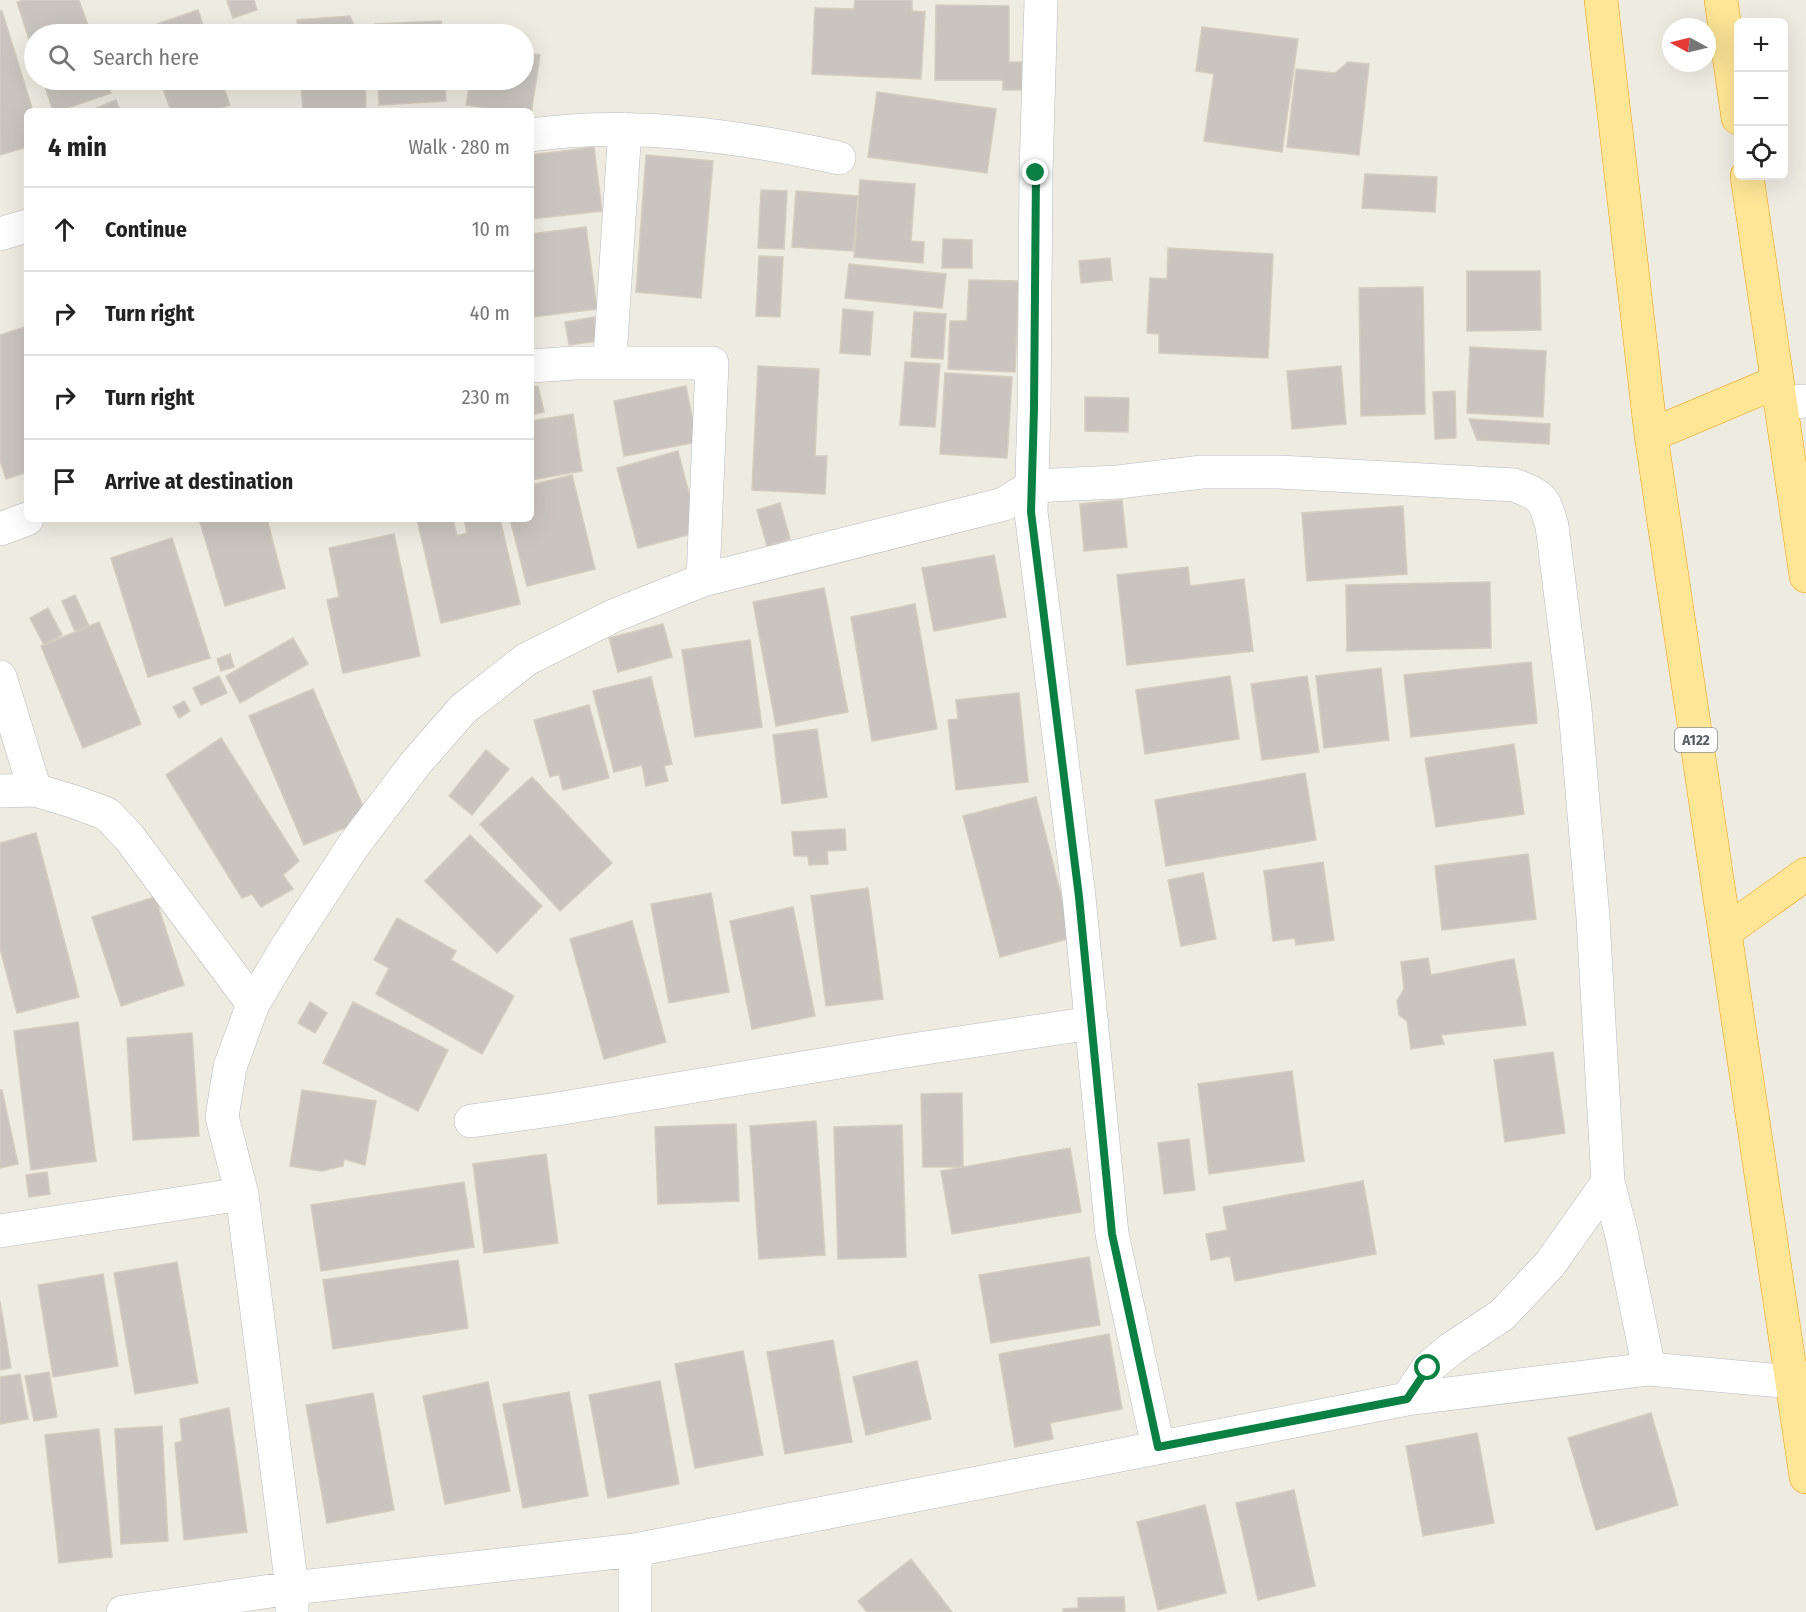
<!DOCTYPE html>
<meta charset="utf-8">
<style>
body{margin:0;font-family:"Fira Sans Condensed",sans-serif;background:#f2f2f2;color:#222}
.controls{position:absolute;right:18px;top:18px;display:grid;overflow:hidden;border-radius:9px;box-shadow:0 6px 24px #0002}
.controls button{width:54px;height:54px;display:grid;place-items:center;padding:0;border:0;border-bottom:2px solid #e0e0e0;background:#fff;color:#222;font:30px sans-serif}
.compass{position:absolute;left:1662px;top:18px;width:54px;height:54px;border-radius:50%;background:#fff;box-shadow:0 6px 24px #0002;rotate:277deg}
.stop{position:absolute;width:18px;height:18px;margin:-14px;border:4px solid #0b8043;border-radius:50%;background:#fff}
.stop.end{background:#0b8043;border-color:#fff;box-shadow:0 2px 6px #0008}
.list{margin:0;padding:0;list-style:none}
h2{display:flex;justify-content:space-between;align-items:center;height:78px;margin:0;padding:0 24px;font-size:26px}
h2 small{font-size:20px;font-weight:400;color:#767676}
.list li{display:grid;grid-template-columns:39px 1fr auto;gap:18px;align-items:center;box-sizing:border-box;height:84px;padding:0 24px;border-top:2px solid #e0e0e0}
.list b{display:block;font-size:22px;white-space:nowrap}
.list em{font-size:20px;font-style:normal;color:#767676}
.icon{flex:none;width:33px;height:33px;fill:none;stroke:currentColor;stroke-width:2;stroke-linecap:round;stroke-linejoin:round}
.map{position:relative;flex:none;width:1806px;height:1612px;overflow:hidden}
.search{position:absolute;background:#fff;box-shadow:0 6px 24px #0002;left:24px;top:24px;width:510px;height:66px;display:flex;align-items:center;gap:15px;box-sizing:border-box;padding:0 21px;border-radius:33px;color:#767676;font-size:22px}
.panel{position:absolute;background:#fff;box-shadow:0 6px 24px #0002;left:24px;top:108px;width:510px;height:414px;border-radius:9px}
.map>svg:first-child{display:block}
.building{fill:#c9c5be;stroke:#d3ccbf;stroke-width:1.5}
.lines{fill:none;stroke-linecap:round;stroke-linejoin:round}
.minor-casing{stroke:#b7babf;stroke-width:34}
.trunk-casing{stroke:#f09e00;stroke-width:34}
.minor{stroke:#fff;stroke-width:33}
.trunk{stroke:#ffe697;stroke-width:33}
.route{stroke:#0b8043;stroke-width:8}
.labels{text-anchor:middle;dominant-baseline:central;stroke-width:5;stroke-linejoin:round;paint-order:stroke}
.shield{fill:#fff;stroke:#8c8f92;stroke-width:1.5}
.shield-label{font-size:15px;font-weight:bold;fill:#5a5f64}
</style>
<div class="map">
<svg width="1806" height="1612" viewBox="0 0 1806 1612">
<rect width="100%" height="100%" fill="#eeebe1"/>
<path class="building" d="M24,0h55l12,34h-57v21l-17,-53z
M231,0h23l3,10 -24,8 -6,-17z
M855,0h57v11l13,1 -4,67 -109,-5 3,-66 39,1z
M936,5l73,1v56h13v28h-19v-10h-68z
M198,10l8,24h-61l-2,-5z
M0,11h2l31,100h-6v36l-27,8z
M350,16l8,18h-60l-1,-14z
M441,21l1,13h-67v-10z
M1202,27l96,12 -16,113 -78,-11 10,-67 -18,-3z
M524,53l16,2 -9,59v-3h-22l-43,-6 4,-25h54z
M1348,62l21,2 -10,91 -72,-8 9,-78 39,4z
M43,80h63l5,13 -52,18h-6z
M160,80h61l9,25 -18,6h-41z
M301,80h64l1,31h-63z
M378,80h66l2,21 -67,4z
M877,92l119,17 -9,64 -119,-16z
M116,100l4,11h-30z
M594,147l8,64 -71,8v-64z
M646,155l67,6 -12,137 -65,-6z
M1365,174l72,3 -2,35 -73,-4z
M860,180l55,4 -4,57 13,1 -1,21 -69,-6z
M761,190l26,1 -3,58 -26,-1z
M796,191l62,5 -5,55 -61,-4z
M586,227l11,82 -65,8 -1,-83z
M943,239l29,1v28h-30z
M1168,248l105,6 -5,104 -109,-5v-19l-12,-1 3,-55 17,1z
M759,256l24,1 -3,60 -24,-1z
M1110,258l2,22 -31,3 -2,-22z
M849,264l97,10 -4,34 -97,-10z
M1467,271h73l1,59 -74,1z
M969,280l50,1 -4,91 -67,-3 2,-48h17z
M1423,287l2,127 -64,2 -2,-128z
M843,309l30,3 -3,43 -30,-2z
M914,312l32,2 -3,45 -32,-2z
M594,317l3,24 -28,4 -4,-23z
M25,327l2,6v139l-21,7 -6,-18v-126z
M1470,347l76,4 -3,66 -76,-4z
M905,362l35,2 -5,63 -35,-2z
M758,366l61,3 -4,87h12l-2,38 -73,-4z
M1341,366l5,58 -54,5 -5,-58z
M945,373l67,4 -5,81 -67,-4z
M538,386l6,26 -13,3v-28z
M686,386l11,56 -73,14 -10,-55z
M1455,391l1,47 -21,1 -2,-47z
M1085,397l44,1 -1,34 -43,-1z
M573,414l9,57 -51,9v-59z
M1469,419l81,5 -1,20 -72,-4z
M678,451l21,81 -61,16 -21,-80z
M572,475l23,94 -68,17 -17,-67h21v-34z
M1122,500l5,47 -43,4 -4,-47z
M780,503l10,36 -23,7 -10,-36z
M1403,506l4,68 -100,7 -5,-68z
M199,519h68l18,69 -60,18z
M417,519h36l4,17 10,-3 -3,-14h36l20,85 -79,19z
M394,534l26,122 -77,17 -16,-73 12,-3 -10,-49z
M172,538l38,120 -62,19 -37,-119z
M994,555l12,62 -72,14 -12,-63z
M1188,567l2,19 54,-7 9,72 -126,14 -10,-90z
M1490,582l1,66 -144,3 -1,-66z
M824,588l24,124 -72,14 -23,-124z
M75,595l14,31 -14,5 -13,-30z
M915,604l22,125 -65,12 -21,-124z
M48,608l14,27 -18,10 -14,-27z
M99,622l42,102 -58,24 -42,-102z
M663,624l9,33 -54,15 -9,-34z
M293,638l15,26 -68,39 -14,-27z
M750,640l12,87 -67,10 -13,-87z
M230,654l4,13 -13,4 -4,-12z
M1531,662l6,61 -126,14 -7,-62z
M1381,668l8,72 -65,8 -8,-72z
M219,676l8,17 -26,12 -8,-17z
M1230,676l9,63 -94,15 -9,-64z
M1307,676l12,76 -57,8 -11,-76z
M651,677l21,87 -8,2 4,15 -22,5 -4,-21 -28,7 -21,-81z
M313,689l55,129 -64,27 -55,-129z
M1019,693l9,89 -72,8 -8,-70 10,-1 -2,-19z
M184,701l6,10 -11,7 -6,-11z
M589,705l20,73 -46,12 -4,-16 -9,3 -16,-57z
M817,729l10,68 -45,7 -9,-69z
M221,738l78,123 -16,14 10,14 -32,18 -9,-13 -10,4 -76,-123z
M1514,744l10,70 -88,13 -11,-69z
M486,750l23,19 -37,46 -23,-19z
M1305,773l11,67 -150,26 -11,-66z
M532,777l80,86 -52,48 -80,-87z
M1036,797l36,141 -72,19 -37,-141z
M845,829l1,21 -19,1 1,13 -19,1 -1,-9h-14l-2,-24z
M36,833l43,164 -62,16 -17,-65v-105z
M470,835l72,71 -45,47 -72,-72z
M1528,854l8,65 -94,11 -7,-64z
M1323,862l11,78 -38,5 -1,-7 -22,3 -9,-70z
M1203,873l13,66 -35,7 -13,-66z
M868,888l15,111 -57,7 -15,-110z
M711,893l18,99 -60,11 -18,-99z
M155,897l29,88 -63,21 -29,-89z
M793,907l22,109 -63,13 -22,-108z
M397,918l59,33 -5,9 63,36 -32,58 -106,-60 13,-26 -15,-8z
M632,921l34,121 -62,17 -34,-120z
M1428,958l3,17 83,-16 12,66 -85,10 3,9 -33,5 -4,-28 -8,-6 -2,-14 7,-12 -3,-27z
M310,1002l17,11 -12,20 -17,-10z
M353,1002l95,48 -30,61 -95,-48z
M78,1022l18,139 -65,9 -17,-139z
M192,1033l7,103 -66,4 -6,-102z
M1553,1052l12,81 -60,9 -11,-82z
M1292,1071l12,90 -95,13 -11,-90z
M0,1090h2l16,74 -18,4z
M302,1090l74,11 -11,64 -21,-6 -1,7 -21,5 -32,-5z
M962,1093l1,74h-40l-2,-73z
M816,1121l9,134 -66,4 -9,-133z
M736,1124l3,77 -81,3 -3,-77z
M902,1125l4,132 -68,2 -4,-132z
M1189,1139l6,51 -31,4 -6,-51z
M1070,1148l11,64 -129,22 -11,-63z
M546,1154l12,89 -74,10 -11,-89z
M47,1172l3,22 -21,3 -3,-22z
M1363,1181l13,73 -141,27 -5,-25 -19,4 -5,-26 21,-4 -4,-23z
M464,1182l10,65 -153,24 -10,-66z
M1089,1257l11,68 -109,18 -12,-68z
M458,1260l10,68 -135,21 -10,-69z
M177,1262l21,121 -63,11 -21,-121z
M103,1274l15,92 -65,11 -15,-92z
M0,1301l11,67 -11,2z
M1109,1334l13,75 -72,14 3,16 -38,8 -16,-93z
M833,1340l19,102 -67,12 -18,-102z
M743,1351l20,104 -68,13 -20,-104z
M917,1361l14,58 -65,16 -13,-58z
M49,1372l8,45 -23,4 -9,-45z
M20,1374l8,45 -28,5v-47z
M660,1381l19,103 -71,14 -19,-103z
M488,1382l22,109 -65,13 -22,-108z
M569,1392l19,104 -65,12 -20,-104z
M373,1393l21,117 -67,13 -21,-118z
M229,1408l18,124 -63,8 -9,-97 7,-2 -2,-22z
M1651,1413l27,92 -82,25 -28,-92z
M162,1426l6,115 -47,3 -6,-115z
M99,1429l13,128 -53,6 -14,-128z
M1477,1433l17,90 -71,13 -17,-90z
M1294,1490l21,96 -57,14 -22,-97z
M1205,1505l21,88 -68,17 -21,-88z
M911,1559l41,53h-85l-9,-11z
M1124,1597l1,15h-62v-3l15,-1v-10z"/>
<g class="lines">
<g class="minor-casing">
<path id="minor" d="M1041,0l-5,173 -2,236 -3,103 48,385 33,337 46,213
M531,135c102,-14 208,1 308,23
M0,234l27,-8
M610,356l15,-227
M531,366l44,-3h137l-9,217
M1781,403l25,-2
M0,529l27,-10
M0,677l35,113
M0,791l35,-1 40,12 32,12 22,23 124,167
M471,1121l80,-11 354,-59 187,-28
M0,1231l242,-37
M1407,1399l21,-31 23,-19 51,-34 48,-51 58,-82
M635,1550v62
M123,1612l169,-24 343,-38 772,-151 242,-30 144,13 13,-4
M292,1612v-24l-50,-394 -20,-77 8,-50 23,-63 32,-54 68,-104 62,-82 48,-55 64,-50 86,-43 90,-36 301,-76 28,-18 86,-4 84,-10h77l235,13c28,11 30,12 38,41l23,183 18,209 15,264 14,54 27,133"/>
</g>
<g class="trunk-casing">
<path id="trunk" d="M1601,0l50,435 155,1042
M1721,0l17,118
M1747,176l59,400
M1651,435l126,-53
M1725,932l81,-58"/>
</g>
<use href="#minor" class="minor"/>
<use href="#trunk" class="trunk"/>
</g>
<g class="lines">
<path class="route" d="M1036,173l-2,236 -3,103 48,385 33,337 46,213 249,-48 21,-31"/>
</g>
<g class="labels">
<rect class="shield" x="1675" y="728" width="42" height="24" rx="4.5"/>
<g class="shield-label">
<text x="1696" y="740">A122</text>
</g>
</g>
</svg>
<div class="controls">
<button>+</button>
<button>−</button>
<button><svg class="icon" aria-label="locate" viewBox="0 0 24 24"><circle cx="12" cy="12" r="6"/><path d="M12 2v4M12 18v4M2 12h4M18 12h4"/></svg></button>
</div>
<svg class="compass" viewBox="-18 -18 36 36"><path d="M0-13l5 13h-10z" fill="#e53935"/><path d="M0 13l5-13h-10z" fill="#767676"/></svg>
<div class="stop" style="left:1428px;top:1368px"></div>
<div class="stop end" style="left:1036px;top:173px"></div>
<div class="search"><svg class="icon" aria-label="search" viewBox="0 0 24 24"><circle cx="10" cy="10" r="6"/><path d="M15 15l6 6"/></svg>Search here</div>
<section class="panel">
<h2>4 min<small>Walk · 280 m</small></h2>
<ul class="list">
<li><svg class="icon" aria-label="ahead" viewBox="0 0 24 24"><path d="M12 20V5M6 11l6-6 6 6"/></svg><div><b>Continue</b></div><em>10 m</em></li>
<li><svg class="icon" aria-label="right" viewBox="0 0 24 24"><path d="M7 20v-9h11M14 6l5 5-5 5"/></svg><div><b>Turn right</b></div><em>40 m</em></li>
<li><svg class="icon" aria-label="right" viewBox="0 0 24 24"><path d="M7 20v-9h11M14 6l5 5-5 5"/></svg><div><b>Turn right</b></div><em>230 m</em></li>
<li><svg class="icon" aria-label="arrive" viewBox="0 0 24 24"><path d="M6 21V4h12l-3 4 3 4H6"/></svg><div><b>Arrive at destination</b></div></li>
</ul>
</section>
</div>
